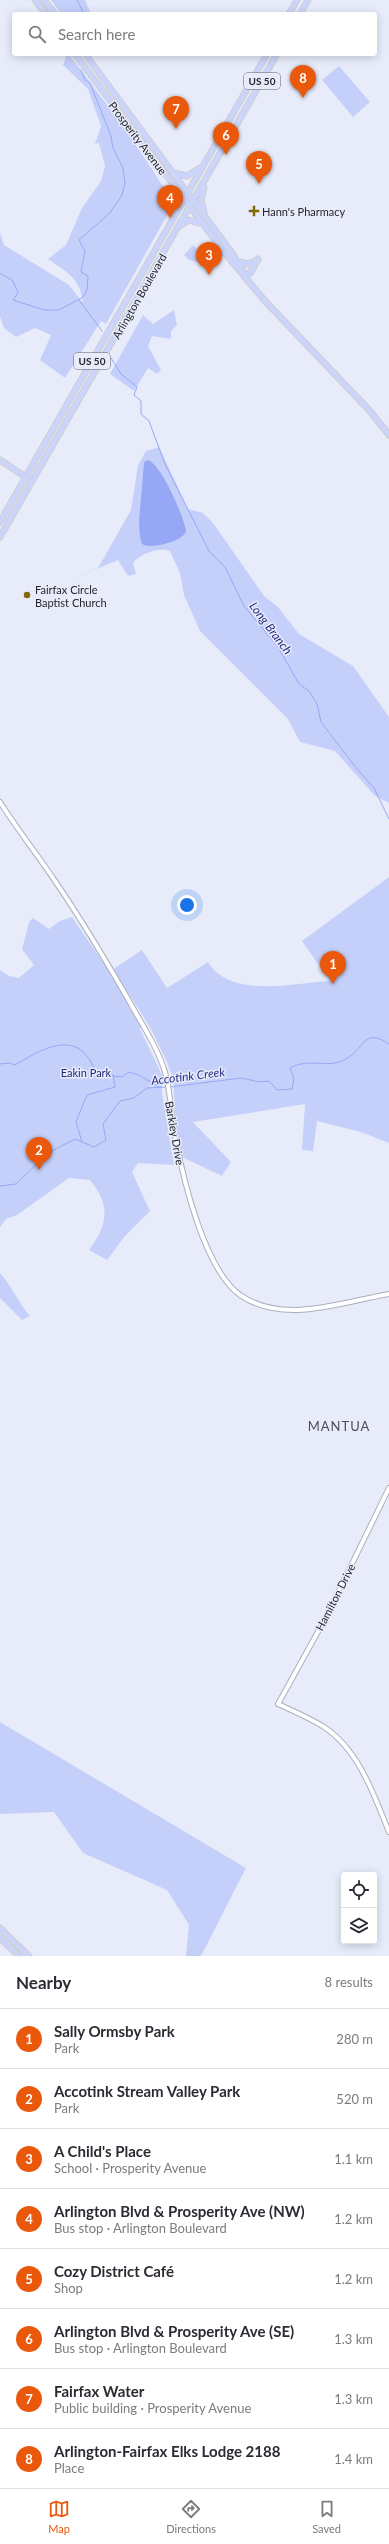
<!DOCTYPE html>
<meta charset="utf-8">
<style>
body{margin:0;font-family:Lato,sans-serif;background:#f7f7f7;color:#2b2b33}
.controls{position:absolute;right:12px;bottom:12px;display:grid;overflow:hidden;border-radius:4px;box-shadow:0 2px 10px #0003}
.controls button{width:36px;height:36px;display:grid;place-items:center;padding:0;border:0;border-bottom:1px solid #e1e1e2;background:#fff;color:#2b2b33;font:20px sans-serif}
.you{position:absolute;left:187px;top:905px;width:14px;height:14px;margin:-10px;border:3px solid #fff;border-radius:50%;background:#1a73e8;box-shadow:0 0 0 6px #1a73e833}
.badge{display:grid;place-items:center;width:26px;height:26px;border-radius:50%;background:#ea580c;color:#fff;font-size:13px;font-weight:700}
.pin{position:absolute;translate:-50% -33px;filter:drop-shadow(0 1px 2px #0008)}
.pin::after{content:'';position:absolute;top:21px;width:14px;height:12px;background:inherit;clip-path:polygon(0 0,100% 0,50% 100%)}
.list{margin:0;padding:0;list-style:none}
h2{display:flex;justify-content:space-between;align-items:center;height:52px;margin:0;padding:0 16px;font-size:17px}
h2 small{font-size:13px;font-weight:400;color:#7c7c81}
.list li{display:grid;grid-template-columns:26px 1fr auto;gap:12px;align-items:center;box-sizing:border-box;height:60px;padding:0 16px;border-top:1px solid #e1e1e2}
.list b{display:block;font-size:15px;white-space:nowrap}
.list p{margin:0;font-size:13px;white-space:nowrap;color:#7c7c81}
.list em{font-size:13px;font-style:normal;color:#7c7c81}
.icon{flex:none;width:22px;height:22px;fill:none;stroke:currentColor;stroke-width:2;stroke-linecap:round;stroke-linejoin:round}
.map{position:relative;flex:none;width:389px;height:1956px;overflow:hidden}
.search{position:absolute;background:#fff;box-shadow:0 2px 10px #0003;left:12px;right:12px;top:12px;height:44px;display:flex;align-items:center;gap:10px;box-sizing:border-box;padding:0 14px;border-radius:4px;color:#7c7c81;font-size:15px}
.sheet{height:532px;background:#fff}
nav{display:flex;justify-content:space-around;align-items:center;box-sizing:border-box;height:56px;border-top:1px solid #e1e1e2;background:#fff;font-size:11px;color:#7c7c81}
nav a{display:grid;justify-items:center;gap:2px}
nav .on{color:#ea580c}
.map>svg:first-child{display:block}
.green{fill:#c5d0fa}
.water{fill:#96a7f5}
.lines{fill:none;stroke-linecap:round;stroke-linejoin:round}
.stream{stroke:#96a7f5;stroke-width:1}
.minor-casing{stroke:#acafbc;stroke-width:6}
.major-casing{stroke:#cfcfd0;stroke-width:7}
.minor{stroke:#fff;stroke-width:4}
.major{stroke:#cbd4fb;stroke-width:5}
.poi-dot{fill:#816a03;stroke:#e8ecfa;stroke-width:1.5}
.labels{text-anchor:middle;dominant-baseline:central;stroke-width:3;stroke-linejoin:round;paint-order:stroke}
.shield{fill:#e8ecfa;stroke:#5f6169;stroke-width:1}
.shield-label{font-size:10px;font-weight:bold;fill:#24262b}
.street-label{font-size:11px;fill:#24262b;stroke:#e8ecfa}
.poi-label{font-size:11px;fill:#24262b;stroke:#e8ecfa;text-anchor:start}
.park-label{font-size:11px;fill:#22257c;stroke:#e8ecfa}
.water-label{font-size:12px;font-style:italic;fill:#292e85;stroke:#e8ecfa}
.quarter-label{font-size:13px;letter-spacing:1px;fill:#4b4e59;stroke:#e8ecfa}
</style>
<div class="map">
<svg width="389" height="1956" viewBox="0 0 389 1956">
<rect width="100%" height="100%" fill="#e8ecfa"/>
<path class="green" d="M51,0h34l6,14h-30z
M64,54h5l59,79 46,70 -68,121 -5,-3 -36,57 -25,-18 11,-25 -16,-7 -19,9 -12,-9 -4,-11v-84l4,12 65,40 14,18c-3,-25 -15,-30 -35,-44l18,-14 16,-37 19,-27 4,-15 -6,-23 -4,1 6,-18 -13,-37 -25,-24 3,-8z
M339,66l31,36 -17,15 -31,-37z
M193,245l5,5 4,-1 9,9 -6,6 -16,-4 -5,-5z
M174,310l3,15 -6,6v8l-19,-3 -4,10 13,24 -4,4 -9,-6 -14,23 -24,-17 33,-59 10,9z
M159,447l29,62 15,4 10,10 51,73 14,11 21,27 54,32 36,51v86l-14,-7 -40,-45 -35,-9 -12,-23 -88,-88 -16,-36 -4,-22 -10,-22c-11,-4 -30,3 -37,12l3,11 -8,2 -10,-16 -52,22 32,-14 33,-58 7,-45 8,-14z
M389,877v266l-28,-11 -44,-11 -4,30 -11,-1 3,-46 -112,18 38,40 -9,14 -40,-19 -6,-32 -3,-47 -6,-16 -16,-33 -36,-57v-4l27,-18 25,38 41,-26c23,37 84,21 122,19l-28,-40z
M72,917l35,51 34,58 -1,3 22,46v18l12,72 -36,-2 -6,9 18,39 -25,25 -18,24 -18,-10c19,-25 22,-45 1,-70l-21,-2 -52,37 -11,4 -6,8v-257l9,6 10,2 15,-13 -12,-16 7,-27 4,-4 16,11 11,-8z
M0,1273c12,13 18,29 30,43l-8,4 -22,-22z
M0,1722l246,146 -45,88h-15l3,-31 -22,-35 -84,-37 -29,-41 -54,2z"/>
<path class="water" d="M148,460c13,4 36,57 38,71 -2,10 -36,19 -44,13l-2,-7 -1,-15 5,-60z"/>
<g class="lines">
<path class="stream" d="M77,0l7,14
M91,55l1,-1
M0,273l13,8 5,12 -5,7 31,10h15l24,-13 4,-7 1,-14 -7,-4 4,-21 -6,-11 31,-27 12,-18 3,-12 -2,-15 -10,-20 -2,-12 -21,-53 -5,-3 -4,-10
M79,300l23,31
M111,358l10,16 16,13 -3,8 7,6v13l8,7 16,43 44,87 16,16 19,39 34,41 21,37 10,7 8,13 4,18 36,47 17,19 15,31
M0,1064l9,-1 6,2c20,-12 53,-33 72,-9 4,4 6,11 9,16l17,3 2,12 -28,8 -11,27 6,20
M113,1076l9,1 7,-5 10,3 20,12
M170,1087l71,-9 19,4 9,-1 8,9 15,-1 2,-10 -4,-11c21,-11 36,1 54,-8 22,-10 18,-34 45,-16
M0,1186l16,-2 32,-31 27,-14 19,8 12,-7 -3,-16 17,-23 14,-3 13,-10 20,-1"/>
<g class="minor-casing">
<path id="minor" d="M0,802c17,27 37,52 55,79 26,38 50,78 73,118 13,24 29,47 37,73 6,21 6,43 10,64 8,42 29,133 65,159 44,30 101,7 149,-1
M389,1488l-64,131 -47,85c15,7 32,14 46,23 35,23 50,68 65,105"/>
</g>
<g class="major-casing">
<path id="major" d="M35,0l11,14
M44,0l11,14
M289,14l8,-14
M300,14l8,-14
M75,54l149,198 41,49 105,110 19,24
M85,54l147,199 13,21
M174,173l13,3 13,-8
M204,187l-3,14 3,11
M181,225l8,-5 10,3
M239,262l9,2 10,-4
M246,277l5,-5 7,-13
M0,460l27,18
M0,522l267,-468
M0,537l277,-483
M0,1928l29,28
M0,1938l19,18"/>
</g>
<use href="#minor" class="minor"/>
<use href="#major" class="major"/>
</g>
<g class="poi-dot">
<path d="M252 205h4v4h4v4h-4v4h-4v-4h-4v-4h4z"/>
<circle cx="27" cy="595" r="4"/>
</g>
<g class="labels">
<g class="shield">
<rect x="244" y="73" width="36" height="16" rx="3"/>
<rect x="74" y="353" width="36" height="16" rx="3"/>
</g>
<g class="shield-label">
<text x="262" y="81">US 50</text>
<text x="92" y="361">US 50</text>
</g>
<g class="street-label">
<text transform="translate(138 138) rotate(53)">Prosperity Avenue</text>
<text transform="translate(139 296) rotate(-60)">Arlington Boulevard</text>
<text transform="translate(175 1133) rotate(80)">Barkley Drive</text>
<text transform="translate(335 1597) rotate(-63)">Hamilton Drive</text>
</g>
<g class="poi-label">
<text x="262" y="211">Hann's Pharmacy</text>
<text x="35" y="589">Fairfax Circle<tspan x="35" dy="13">Baptist Church</tspan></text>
</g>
<g class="park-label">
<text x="86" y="1072">Eakin Park</text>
</g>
<g class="water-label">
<text transform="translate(271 628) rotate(53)">Long Branch</text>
<text transform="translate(188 1076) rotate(-7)">Accotink Creek</text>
</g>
<g class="quarter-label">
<text x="339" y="1426">MANTUA</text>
</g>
</g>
</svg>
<div class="controls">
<button><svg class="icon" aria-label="locate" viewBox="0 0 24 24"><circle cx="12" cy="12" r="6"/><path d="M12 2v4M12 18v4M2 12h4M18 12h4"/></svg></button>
<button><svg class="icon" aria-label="layers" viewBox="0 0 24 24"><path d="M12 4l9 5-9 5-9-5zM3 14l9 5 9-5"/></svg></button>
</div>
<div class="you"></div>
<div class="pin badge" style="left:333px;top:984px">1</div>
<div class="pin badge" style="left:39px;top:1170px">2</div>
<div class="pin badge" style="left:209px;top:275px">3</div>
<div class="pin badge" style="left:170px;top:218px">4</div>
<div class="pin badge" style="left:259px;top:184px">5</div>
<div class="pin badge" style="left:226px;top:155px">6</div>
<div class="pin badge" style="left:176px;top:129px">7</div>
<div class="pin badge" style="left:303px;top:98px">8</div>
<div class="search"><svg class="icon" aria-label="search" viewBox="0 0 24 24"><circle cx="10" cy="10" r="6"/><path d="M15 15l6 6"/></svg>Search here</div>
</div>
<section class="sheet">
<h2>Nearby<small>8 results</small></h2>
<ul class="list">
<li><span class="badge">1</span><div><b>Sally Ormsby Park</b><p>Park</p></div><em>280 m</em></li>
<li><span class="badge">2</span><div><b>Accotink Stream Valley Park</b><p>Park</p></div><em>520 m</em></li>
<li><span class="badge">3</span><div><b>A Child's Place</b><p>School · Prosperity Avenue</p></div><em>1.1 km</em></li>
<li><span class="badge">4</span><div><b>Arlington Blvd &amp; Prosperity Ave (NW)</b><p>Bus stop · Arlington Boulevard</p></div><em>1.2 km</em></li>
<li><span class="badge">5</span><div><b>Cozy District Café</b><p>Shop</p></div><em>1.2 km</em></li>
<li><span class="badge">6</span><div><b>Arlington Blvd &amp; Prosperity Ave (SE)</b><p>Bus stop · Arlington Boulevard</p></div><em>1.3 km</em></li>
<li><span class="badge">7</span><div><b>Fairfax Water</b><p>Public building · Prosperity Avenue</p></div><em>1.3 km</em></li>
<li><span class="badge">8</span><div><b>Arlington-Fairfax Elks Lodge 2188</b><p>Place</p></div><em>1.4 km</em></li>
</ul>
</section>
<nav>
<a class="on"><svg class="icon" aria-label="map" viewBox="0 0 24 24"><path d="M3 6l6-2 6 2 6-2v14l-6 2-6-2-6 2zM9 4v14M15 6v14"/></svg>Map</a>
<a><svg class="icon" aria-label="directions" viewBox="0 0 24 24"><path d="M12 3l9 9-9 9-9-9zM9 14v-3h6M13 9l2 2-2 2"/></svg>Directions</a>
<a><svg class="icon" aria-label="saved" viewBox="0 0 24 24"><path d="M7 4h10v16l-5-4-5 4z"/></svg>Saved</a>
</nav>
